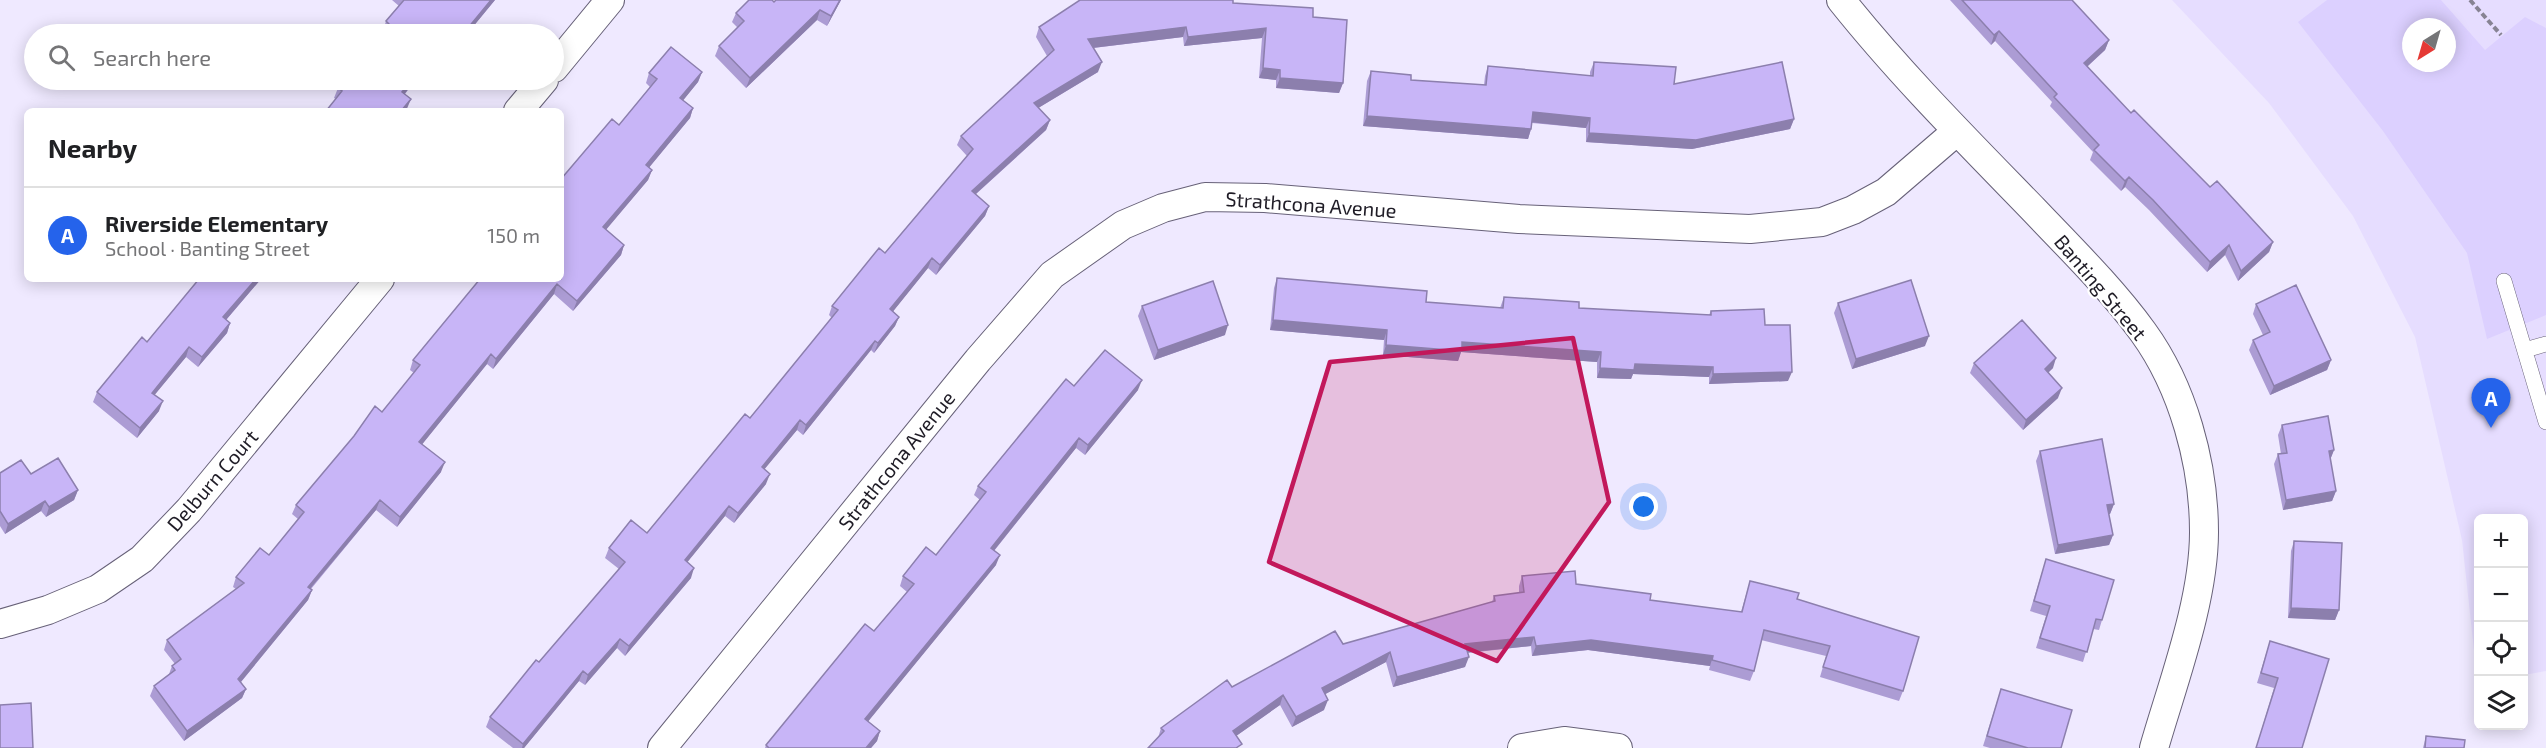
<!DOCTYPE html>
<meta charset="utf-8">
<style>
body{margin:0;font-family:"Exo 2",sans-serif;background:#f6f6f6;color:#202124}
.controls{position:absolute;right:18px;bottom:18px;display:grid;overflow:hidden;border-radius:9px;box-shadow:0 3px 15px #0003}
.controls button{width:54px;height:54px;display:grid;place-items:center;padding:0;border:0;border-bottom:2px solid #e0e0e0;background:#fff;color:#202124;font:30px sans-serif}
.compass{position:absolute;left:2402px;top:18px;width:54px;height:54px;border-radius:50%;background:#fff;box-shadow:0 3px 15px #0003;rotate:217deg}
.you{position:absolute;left:1644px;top:507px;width:21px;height:21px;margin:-15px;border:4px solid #fff;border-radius:50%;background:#1a73e8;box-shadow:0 0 0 9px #1a73e833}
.badge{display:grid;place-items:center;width:39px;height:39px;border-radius:50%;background:#2563eb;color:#fff;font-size:20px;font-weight:700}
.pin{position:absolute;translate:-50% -50px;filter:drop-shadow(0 2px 3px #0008)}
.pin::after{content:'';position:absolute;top:32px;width:21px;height:18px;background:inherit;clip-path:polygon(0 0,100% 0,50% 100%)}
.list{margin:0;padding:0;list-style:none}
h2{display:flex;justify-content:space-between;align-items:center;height:78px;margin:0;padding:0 24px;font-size:26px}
h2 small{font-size:20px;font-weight:400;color:#757577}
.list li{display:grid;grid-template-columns:39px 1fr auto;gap:18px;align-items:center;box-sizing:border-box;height:96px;padding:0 24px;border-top:2px solid #e0e0e0}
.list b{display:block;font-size:22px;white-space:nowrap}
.list p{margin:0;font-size:20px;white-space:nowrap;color:#757577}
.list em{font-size:20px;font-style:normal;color:#757577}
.icon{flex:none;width:33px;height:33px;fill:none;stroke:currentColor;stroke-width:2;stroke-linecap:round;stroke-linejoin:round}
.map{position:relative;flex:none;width:2546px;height:748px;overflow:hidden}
.search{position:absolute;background:#fff;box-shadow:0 3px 15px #0003;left:24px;top:24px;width:540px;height:66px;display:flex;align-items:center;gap:15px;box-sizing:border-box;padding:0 21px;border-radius:33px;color:#757577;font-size:22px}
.panel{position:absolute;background:#fff;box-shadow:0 3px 15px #0003;left:24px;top:108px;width:540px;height:174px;border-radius:9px}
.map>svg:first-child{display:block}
.built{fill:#e6ddff;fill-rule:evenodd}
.green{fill:#dcd0ff;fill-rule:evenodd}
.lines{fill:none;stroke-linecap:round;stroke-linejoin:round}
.lane-casing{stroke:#676178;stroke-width:16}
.street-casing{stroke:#676178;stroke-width:30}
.path{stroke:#878393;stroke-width:4;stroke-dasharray:6 3;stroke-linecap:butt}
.lane{stroke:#fff;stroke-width:15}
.street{stroke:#fff;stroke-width:28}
.wall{fill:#ac9cd4}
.shaded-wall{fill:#8c7fad}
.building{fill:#c8b5f7;stroke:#8c7fad;stroke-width:1.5}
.marked{fill:#c2185b;fill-opacity:0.2;stroke:#c2185b;stroke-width:4.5;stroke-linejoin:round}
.labels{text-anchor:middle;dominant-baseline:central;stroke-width:4.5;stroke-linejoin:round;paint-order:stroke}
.street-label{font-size:20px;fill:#1f1c26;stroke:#fff}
</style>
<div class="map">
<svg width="2546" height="748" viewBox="0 0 2546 748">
<rect width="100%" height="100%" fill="#efe9ff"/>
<path class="built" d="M2172,0h374v671l-22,4v-157h-46l-1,160 -15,-138 -47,-203 -62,-121 -84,-113zM2411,27h36v36h-36z"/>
<path class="green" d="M2327,0h114l44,50 40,-33 21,11v287l-59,24 -20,-86 -84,-122 -85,-109zM2411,27h36v36h-36z"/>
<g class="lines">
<g class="lane-casing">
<path id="lane" d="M2504,281l42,141
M2525,350l21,-6"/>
</g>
<g class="street-casing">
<path id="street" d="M1841,0c59,74 127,142 193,210 37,39 77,78 109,122 40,55 61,132 61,200 0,69 -31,150 -50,216
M554,68l56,-68
M518,111l26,-31
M0,624l48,-14 50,-21 44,-30 47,-49 191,-231
M662,748l316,-388 74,-85 71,-50 40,-17 42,-11 60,1 254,21 231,10 72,-7 31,-12 33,-18 71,-61
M1522,748l42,-7 54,7"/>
</g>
<path class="path" d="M2470,0l31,35"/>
<use href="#lane" class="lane"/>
<use href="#street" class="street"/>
</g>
<path class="wall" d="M392,0h103l-28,34h-86l2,-3 3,-10 13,-15z
M841,0l-14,26 -10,-6 -71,68 -31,-32 4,-10 19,-18 -6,-6 4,-9 38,-11z
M1950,0h122l37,40 -4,10 -18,17 44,46 79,74 63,55 -4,10 -31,29 -13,-26 -18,17 -58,-62 -24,-23 -4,4 -31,-31 3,-8 -43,-46 2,-4 -57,-61 -4,4z
M1233,3l80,14 30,66 -4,10 -63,-5v-8l-17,-2 3,-40 -78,8 -1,-9 -90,11 5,24 -60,36 12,12 -4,10 -71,65 14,11 -4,10 -49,59 -8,-7 -35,43 6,6 -4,9 -21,27 -3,-3 -68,85 -6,-5 -33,39 2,15 -32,39 -9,-7 -38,46 4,16 -66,78 -8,-8 -32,37 -6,-4 -55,67h-11l-27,-21 4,-10 49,-55 80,-93 -14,-11 4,-10 38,-15 103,-115 82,-100 -3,-3 3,-9 53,-53 82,-97 -10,-11 4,-9 86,-80 -11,-19 3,-10z
M1594,62l80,22 120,35 -4,10 -98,20 -106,-7v-14l-54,-5 -1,6 -3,10 -165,-13 4,-45 4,-10 40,9 73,5 1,-9 3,-10 102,10v-4z
M702,72l-4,10 -15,18 10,8 -3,10 -41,49 3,3 -4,10 -42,49 18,16 -3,10 -48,56 -19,-17 -61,75 -6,-5 -65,80 19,28 -44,55 -21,-17 -65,79 1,1 -4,10 -67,82 5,7 -4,9 -58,43 -34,-45 4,-10 15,-12 3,-8 3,-2 -11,-14 3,-10 69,-51 -3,-2 3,-10 33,-22 29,-36 -6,-5 4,-9 86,-93 32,-39 -4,-3 3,-10 99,-79 49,-2 58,-154 31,-38 -4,-4 3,-10z
M410,87l-5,7 2,15 -1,2h-80l10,-12 -2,-1 4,-10z
M1277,278l149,24 74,6 4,-11 75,11 130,7 2,-4 54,14 23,56 -79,3v-7l-76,-3 -2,5 -34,-1v-16l-136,-10 -3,9 -75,-6 1,-15 -114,-10 4,-42z
M199,279h62l-35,41 4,3 -3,10 -29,34 -12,-10 -32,38 5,16 -22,27 -44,-36 4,-10 50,-50z
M1838,303l87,43 -73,23 -18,-56z
M2256,304l75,56 -4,10 -57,25 -21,-45 4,-10 10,-5 -10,-21z
M1142,306l83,29 -71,25 -16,-44z
M1974,363l79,5 -5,5 10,25 -35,32 -53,-57z
M1074,386l64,4 -53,65 -9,-7 -82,103 2,14 -128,156 12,10 -3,10 -6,7h-106l1,-3 108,-114 33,-39 -7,-6 3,-10 33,-21 44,-55 -6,-5 4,-9z
M2282,425l52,25 -4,10 6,31 -4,10 -49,9 -9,-46 4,-10h3l-3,-19z
M2040,451l74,53 -4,10h-1l4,21 -4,10 -54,9 -19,-93z
M0,473l31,1 47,16 -4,10 -28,17 -5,-6 -36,23 -5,-8z
M2294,541l45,69 -4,10 -47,-2 3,-67z
M2046,559l56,61 -3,10 -6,-1 -10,33 -47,-14 10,-32 -16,-5z
M1522,576l54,8 74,16 91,12 9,-31 47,18 106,92 -4,10 -79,-24 6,-21 -65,-16 -7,31 -4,10 -41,-11 1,-4 -122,-16 -56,6 -1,-10 -63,7 -3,14 -72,20 -7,-25 -61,32 -1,16 -32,17 -12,-22 -44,31 -78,2 3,-10 71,-41 111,-43 149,-42 2,-6 25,-3v-7z
M2270,641l32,107h-46l18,-60 -17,-5z
M2001,689l60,59h-71l-7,-2z
M2426,736l38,12h-41z"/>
<path class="shaded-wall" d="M491,0h4l-28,34h-4z
M840,0h1l-14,26 4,-10z
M820,10l-3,10 -71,68 4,-10z
M1186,27l-3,10 -99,12 4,-10z
M1266,28l-4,10 -78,8 4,-9z
M1999,31l-4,10 -4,4 3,-10z
M2109,40l-4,10 -25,23 4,-10z
M1102,62l-4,10 -68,41 4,-10z
M1263,68l17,2 -4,10 -17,-2z
M702,72l-4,10 -21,26 3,-10z
M1280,78l63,5 -4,10 -63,-5z
M412,80h1l-3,7 -12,15 4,-10z
M411,99l-5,12h-5z
M693,108l-3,10 -47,57 3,-10z
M1533,112l57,6 -4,10 -57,-6z
M1367,116l164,13 -3,10 -165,-13z
M1794,119l-4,10 -98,20 -106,-7 3,-9z
M1050,120l-4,10 -78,71 4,-10z
M652,170l-4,10 -48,57 3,-10z
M2129,177l-4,10 -4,4 4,-10z
M989,206l-4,10 -49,59 4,-10z
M2273,242l-4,10 -31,29 3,-10z
M624,245l-3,10 -48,56 4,-10z
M2229,245l-4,10 -18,17 3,-10z
M932,258l-4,10 -41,51 3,-10z
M256,279h5l-41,48 3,-10z
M557,284l-3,10 -61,75 3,-10z
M899,317l-4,9 -21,27 4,-10z
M1273,320l114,10 -3,10 -114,-10z
M230,323l-3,10 -29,34 4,-10z
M1228,325l-3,10 -71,25 4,-10z
M1929,336l-4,10 -73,23 4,-10z
M875,341l-4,9 -68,85 3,-10z
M1462,342l139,10 -4,10 -136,-10 -3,9 -75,-6 3,-10z
M189,347l-3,10 -38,46 4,-10z
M491,354l-4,10 -71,88 3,-10z
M2056,358l-3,10 -12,11 4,-10z
M2331,360l-4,10 -57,25 4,-9z
M1635,364l78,3 -4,10 -76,-3 -2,5 -34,-1 3,-10z
M1792,372l-4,9 -79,3 4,-10z
M1142,380l-4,10 -53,65 3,-10z
M2062,388l-4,10 -35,32 3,-10z
M163,401l-4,10 -22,27 3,-10z
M800,420l-3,10 -39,47 4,-10z
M1079,438l-3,10 -88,110 3,-10z
M2334,450l-4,10 -1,-9z
M445,462l-4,10 -44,55 3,-10z
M770,474l-4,10 -32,39 4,-10z
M78,490l-4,10 -28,17 3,-10z
M2336,491l-4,10 -49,9 3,-10z
M380,500l-4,10 -72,86 4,-9z
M45,501l-4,10 -36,23 3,-10z
M2114,504l-4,10 -6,1 3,-10z
M729,506l-4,10 -44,54 4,-10z
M2113,535l-4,10 -54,9 3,-9z
M1000,555l-4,10 -134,164 3,-10z
M694,568l-3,10 -66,78 4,-10z
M312,590l-4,10 -73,89 3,-10z
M2291,608l48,2 -4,10 -47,-2z
M1534,637l-3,9 -69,7 3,-9z
M620,639l-3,9 -32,37 3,-10z
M1591,640l122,16 -3,10 -122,-16 -56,6 4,-10z
M1390,652l-4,10 -68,36 4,-10z
M1469,657l-4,10 -72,20 4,-10z
M583,671l-4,10 -55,67h-2l1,-4z
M246,689l-4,9 -58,43 3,-10z
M1283,695l-3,10 -51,36 4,-10z
M1328,700l-4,10 -32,17 4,-10z
M880,731l-3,10 -6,7h-5z"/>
<path class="building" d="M404,0h87l-28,34h-8l-8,-6 -5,6h-61l8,-10 -3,-3z
M749,0h23l2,2 2,-2h64l-9,16 -11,-6 -70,68 -31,-32 25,-25 -8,-8z
M1080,0h153v3l80,5v9l34,3 -4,63 -63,-5v-8l-17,-2 3,-40 -78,9 -2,-10 -98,12 14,23 -68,41 16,17 -78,71 17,15 -49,59 -8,-7 -42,51 9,8 -21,26 -3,-2 -69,84 -6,-5 -38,47 8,7 -32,39 -9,-7 -44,54 9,8 -65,78 -9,-7 -32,36 -5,-4 -60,73 -33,-27 46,-57 3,2 86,-100 -16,-14 22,-28 16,13 98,-119 5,4 88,-108 -6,-4 47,-58 6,5 88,-104 -12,-13 93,-86 -15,-23z
M1962,0h110l37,40 -25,23 47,50 3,-3 76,77 7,-6 56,61 -32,29 -12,-26 -19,17 -57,-62 -24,-23 -4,4 -31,-31 5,-5 -45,-48 3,-3 -58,-63 -5,4z
M671,47l31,25 -22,26 13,10 -47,57 6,5 -49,57 21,18 -47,56 -20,-17 -61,75 -5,-5 -72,88 26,20 -45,55 -20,-17 -72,87 4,3 -74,89 8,10 -59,42 -33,-45 21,-16 -3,-4 9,-7 -14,-19 77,-57 -8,-6 24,-29 9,7 35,-43 -8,-7 58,-69 21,-30 7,6 38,-47 -7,-5 67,-81h29l3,2 2,-2h47v-100l51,-60 7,6 38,-46 -8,-6z
M1594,62l82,5 -2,17 108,-22 12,57 -98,21 -107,-7 1,-15 -57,-6 -2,17 -164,-13 4,-45 40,4v5l75,5 2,-19 105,10z
M345,80h67l-10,12 9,7 -10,12h-75l16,-20 -4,-3z
M1277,278l150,13 -1,11 77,6 1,-11 75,5v6l132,7v-4l53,-2 1,16h25l2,47 -79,2v-7l-78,-3 -1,6 -34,-2 1,-16 -139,-10v9l-76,-6 1,-15 -114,-10z
M199,279h57l-33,38 7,6 -28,34 -13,-10 -37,46 11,8 -23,27 -43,-36 45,-55 5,5z
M1911,280l18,56 -73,23 -18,-56z
M1213,281l15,44 -70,25 -16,-44z
M2296,285l35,75 -57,26 -21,-46 17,-8 -14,-28z
M2022,320l34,38 -11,11 17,19 -36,32 -52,-57z
M1105,350l37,30 -54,65 -9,-7 -88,110 9,7 -135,164 15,12 -14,17h-97l-3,-3 99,-121 9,7 40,-47 -11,-8 23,-29 10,8 50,-63 -8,-6 88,-107 8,7z
M2328,416l6,34 -5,1 7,40 -50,9 -8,-46 9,-1 -5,-28z
M2102,439l12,65 -7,1 6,30 -55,10 -18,-94z
M58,458l20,32 -29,17 -4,-6 -37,23 -8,-13v-38l21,-13 10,14z
M2294,541l48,2 -3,67 -48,-2z
M2046,559l68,21 -12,40 -6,-1 -9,33 -47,-14 10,-32 -16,-5z
M1575,571l1,13 75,10 -1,6 92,12 8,-31 49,12 -2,6 122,38 -16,54 -80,-24 7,-21 -66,-16 -10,41 -42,-11 1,-4 -122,-16 -55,6 -2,-9 -69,7 4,13 -72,20 -7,-25 -68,36 6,12 -32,17 -13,-22 -50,36 9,13 -6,4h-88l16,-17 -3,-3 66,-48 5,7 103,-56 8,13 152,-43 -1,-5 30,-4 -2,-16z
M2270,641l59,18 -27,89h-46l22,-70 -17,-5z
M2001,689l71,21 -11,38h-33l-41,-12z
M31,703l2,45h-33v-43z
M2426,736l39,4 -1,8h-39z"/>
<path class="marked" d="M1573,338l36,164 -112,159 -228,-99 61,-200z"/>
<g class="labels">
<g class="street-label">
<text transform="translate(1311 204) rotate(4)">Strathcona Avenue</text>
<text transform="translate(2101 287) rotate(50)">Banting Street</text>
<text transform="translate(896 460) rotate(-51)">Strathcona Avenue</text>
<text transform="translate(212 480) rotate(-49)">Delburn Court</text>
</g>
</g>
</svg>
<div class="controls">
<button>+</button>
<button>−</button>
<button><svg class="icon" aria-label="locate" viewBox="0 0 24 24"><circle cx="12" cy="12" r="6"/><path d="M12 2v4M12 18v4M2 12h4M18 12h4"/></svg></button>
<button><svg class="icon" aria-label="layers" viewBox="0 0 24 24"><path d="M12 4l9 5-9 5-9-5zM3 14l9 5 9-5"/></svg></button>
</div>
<svg class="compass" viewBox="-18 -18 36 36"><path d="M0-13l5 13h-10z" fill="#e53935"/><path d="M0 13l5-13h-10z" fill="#757577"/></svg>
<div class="you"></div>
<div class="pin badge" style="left:2491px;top:428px">A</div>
<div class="search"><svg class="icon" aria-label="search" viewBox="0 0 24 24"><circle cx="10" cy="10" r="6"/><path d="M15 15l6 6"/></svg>Search here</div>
<section class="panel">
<h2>Nearby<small></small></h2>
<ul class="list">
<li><span class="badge">A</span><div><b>Riverside Elementary</b><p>School · Banting Street</p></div><em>150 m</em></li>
</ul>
</section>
</div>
